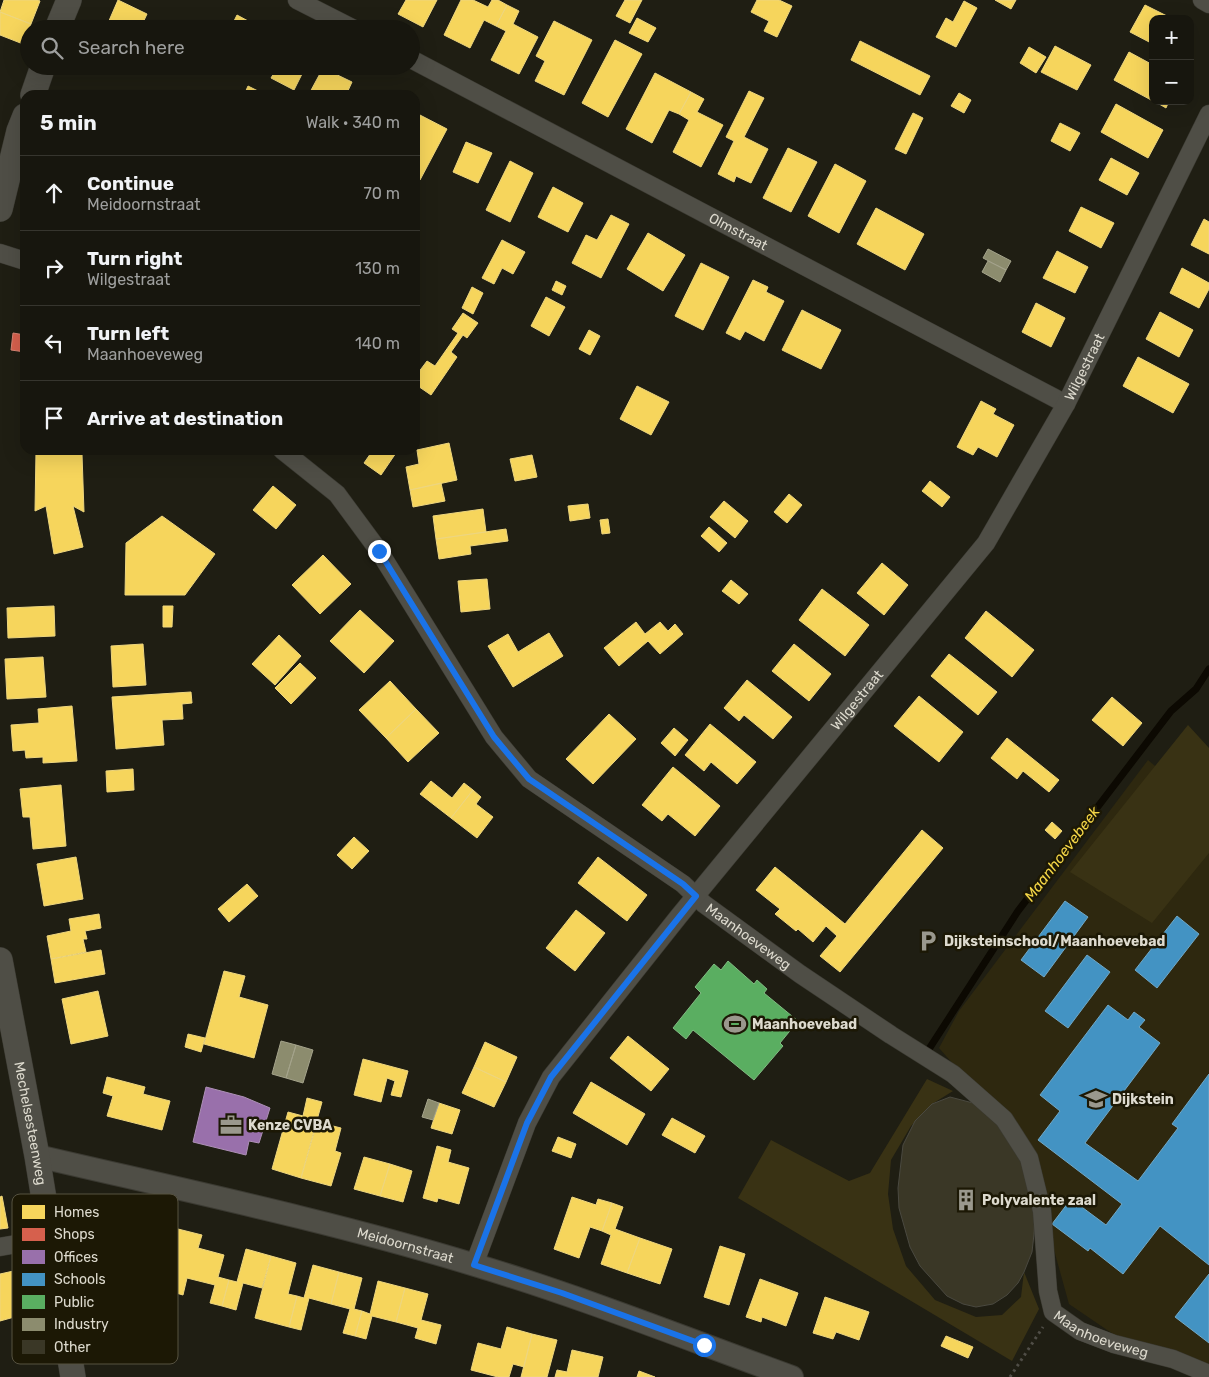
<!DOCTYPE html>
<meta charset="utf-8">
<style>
body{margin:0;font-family:Rubik,sans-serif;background:#201f17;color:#f1f3f6}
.controls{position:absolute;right:15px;top:15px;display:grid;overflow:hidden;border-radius:10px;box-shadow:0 5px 20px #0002}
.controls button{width:45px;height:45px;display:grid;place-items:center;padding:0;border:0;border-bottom:1px solid #36352e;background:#17160e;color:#f1f3f6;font:25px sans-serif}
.stop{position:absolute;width:15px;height:15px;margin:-11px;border:4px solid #1a73e8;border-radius:50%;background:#fff}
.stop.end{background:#1a73e8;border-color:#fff;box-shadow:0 1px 5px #0008}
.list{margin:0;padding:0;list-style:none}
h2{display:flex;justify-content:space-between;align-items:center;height:65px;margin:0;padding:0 20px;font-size:21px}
h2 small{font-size:16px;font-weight:400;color:#9e9f9e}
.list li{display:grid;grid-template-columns:32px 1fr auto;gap:15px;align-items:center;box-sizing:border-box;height:75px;padding:0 20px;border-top:1px solid #36352e}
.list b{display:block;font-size:19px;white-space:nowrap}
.list p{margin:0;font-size:16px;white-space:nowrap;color:#9e9f9e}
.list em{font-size:16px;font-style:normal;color:#9e9f9e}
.icon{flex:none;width:28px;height:28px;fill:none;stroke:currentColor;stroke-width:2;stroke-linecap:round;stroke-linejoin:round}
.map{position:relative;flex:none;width:1209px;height:1377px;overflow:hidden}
.search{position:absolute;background:#17160e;box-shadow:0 5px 20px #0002;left:20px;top:20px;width:400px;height:55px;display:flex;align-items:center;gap:12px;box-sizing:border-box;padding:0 18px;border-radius:28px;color:#9e9f9e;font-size:19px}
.panel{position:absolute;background:#17160e;box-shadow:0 5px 20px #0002;left:20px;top:90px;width:400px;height:365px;border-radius:15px}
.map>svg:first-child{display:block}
.built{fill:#2e280f}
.green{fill:#393214}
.homes{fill:#f6d55c;stroke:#eed67e}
.shops{fill:#d6604d;stroke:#d88574}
.offices{fill:#9970ab;stroke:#ad90b6}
.schools{fill:#4393c3;stroke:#71a8c6}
.public{fill:#5aae61;stroke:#81bb82}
.industry{fill:#8c8c6e;stroke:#a4a38b}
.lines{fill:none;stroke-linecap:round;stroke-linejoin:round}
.stream{stroke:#0c0902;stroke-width:7}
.building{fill:#3a3726;stroke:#4a4940}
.minor-casing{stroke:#3b3a32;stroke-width:19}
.tertiary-casing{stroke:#3b3a32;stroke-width:24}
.secondary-casing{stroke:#3b3a32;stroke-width:26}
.path{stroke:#504e47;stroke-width:3;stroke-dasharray:2.5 4;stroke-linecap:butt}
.minor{stroke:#4f4e46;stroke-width:18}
.tertiary{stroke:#4f4e46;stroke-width:22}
.secondary{stroke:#4f4e46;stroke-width:25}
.route{stroke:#1a73e8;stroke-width:6}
.labels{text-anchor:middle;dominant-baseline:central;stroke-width:5;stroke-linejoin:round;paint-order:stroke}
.street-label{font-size:14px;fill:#dddace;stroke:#1c1805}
.poi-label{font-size:14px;font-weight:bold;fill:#dddace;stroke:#1c1805;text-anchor:start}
.water-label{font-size:15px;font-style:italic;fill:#f5d747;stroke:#1c1805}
.key{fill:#1c1805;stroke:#565241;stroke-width:1}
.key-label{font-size:14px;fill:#dddace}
</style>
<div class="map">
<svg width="1209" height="1377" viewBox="0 0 1209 1377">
<rect width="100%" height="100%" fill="#1f1e13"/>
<path class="built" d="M1148,760l61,52v556l-25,-11 -71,-23 -44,-30 -18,-65 -22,-89 -90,-102 20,-37z"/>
<path class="green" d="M1188,725l21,23v105l-57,70 -82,-51z
M927,1079l26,12 -21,13 -21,22 -20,34 -3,34 5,35 13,37 29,34 41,17 26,-2 19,-18 3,-25 15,37 -27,52 -274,-163 33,-58 78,41 21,-8z"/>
<path class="homes" d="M4,0h34l2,1 -9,23 -31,-12z
M118,0l29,14 -7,15h-21l-11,-6z
M406,0h31l-14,27 -25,-13z
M461,0h12l15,7 4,-7h6l9,5 -11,21 -12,-6 -14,28 -26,-13z
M625,0h17l-12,23 -14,-7z
M757,0h22l13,6 -15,31 -13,-6 5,-10 -18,-9z
M995,0h21l-5,9z
M964,1l13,7 -21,39 -20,-10 10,-19 7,4z
M507,5l12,6 -6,13 25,13 -19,37 -28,-14 15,-29 -10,-5z
M1145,5l28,14h-20v25l-23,-12z
M0,12l31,12 -8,20 -23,-9z
M237,15l26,14h-33z
M637,18l19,10 -8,14 -19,-9z
M554,21l38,19 -28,55 -29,-14 10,-20 -9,-5z
M615,40l27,14 -34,63 -26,-14z
M860,41l70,35 -10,19 -69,-35z
M1055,46l36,19 -14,25 -36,-18z
M1029,47l17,10 -10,16 -16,-10z
M1129,52l24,13v36l-39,-21z
M278,66h28l-12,24 -23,-12z
M323,68l29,14 -6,13 -37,-1z
M655,73l36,19 -12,22 -10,-4 -17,33 -26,-14z
M248,86l14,7 -1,2h-17z
M749,91l15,7 -20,39 24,12 -17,34 -15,-7 -2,6 -16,-8 16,-33 -8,-4z
M691,92l13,7 -7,13 26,13 -22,42 -28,-15 16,-32 -10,-6z
M959,93l12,7 -7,13 -13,-7z
M1154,101h15l-3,7z
M1116,104l47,26 -15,28 -47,-26z
M913,113l10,5 -17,36 -11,-5z
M418,114l29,15 -27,51 -5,-3v-57z
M1060,123l20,10 -10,18 -19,-10z
M466,142l26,11 -14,30 -25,-11z
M788,148l29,14 -26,50 -28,-14z
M1111,158l28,15 -12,22 -28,-15z
M510,161l23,12 -23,49 -24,-12z
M835,164l31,17 -27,52 -31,-17z
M553,187l30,16 -15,29 -30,-15z
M1081,207l33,16 -13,25 -32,-17z
M876,208l48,26 -19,36 -48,-26z
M611,215l18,9 -28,54 -29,-15 14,-28 11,5z
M1204,219l5,3v32l-18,-9z
M648,233l37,22 -22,36 -36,-22z
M502,240l23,12 -12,22 -11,-6 -8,16 -12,-6z
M1057,251l31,16 -13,26 -32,-15z
M701,263l28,14 -26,53 -28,-14z
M1182,268l27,15v6l-10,19 -29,-15z
M753,280l15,7 -2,5 18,9 -20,40 -19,-10 -5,9 -14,-7z
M556,281l10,5 -4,9 -10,-5z
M472,287l11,6 -10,21 -11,-6z
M546,297l19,10 -16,29 -18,-10z
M1036,303l29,15 -14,29 -29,-15z
M802,310l39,20 -20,39 -39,-19z
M1160,312l33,18 -14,27 -33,-18z
M463,313l15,10 -11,15 -4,-3 -12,17 6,5 -26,38 -16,-11v-7l12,-16 8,5 23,-33 -6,-4z
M589,330l11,6 -10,19 -11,-6z
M1138,357l51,27 -16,29 -50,-27z
M637,386l32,16 -18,33 -31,-16z
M981,401l15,8 -3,5 21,11 -17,32 -19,-10 -5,8 -16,-8z
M449,443l8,37 -47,10 -4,-23 13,-3 -2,-14z
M70,450l12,4 2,58 -11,-6 10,41 -29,7 -8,-48 -11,5 1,-60z
M373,450h25l-17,25 -17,-12z
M532,455l5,22 -22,4 -5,-22z
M930,481l20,16 -8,10 -20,-16z
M441,483l4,18 -32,6 -3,-17z
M273,486l23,19 -20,24 -23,-19z
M789,494l13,11 -15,18 -13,-11z
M724,501l24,20 -13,17 -25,-21z
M588,504l2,14 -20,3 -2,-15z
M483,509l3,23 -50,7 -3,-23z
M162,516l53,38 -30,41h-60l1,-52z
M608,519l2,14 -8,1 -2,-14z
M709,527l18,16 -8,9 -18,-16z
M506,529l2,12 -38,5 1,8 -32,5 -3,-20z
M323,555l28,29 -31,30 -28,-29z
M882,563l26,22 -24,30 -27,-22z
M487,579l3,30 -29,3 -3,-31z
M731,580l17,14 -9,10 -17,-13z
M822,589l47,36 -24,31 -46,-36z
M54,606l1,30 -47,2 -1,-30z
M163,606h10l-1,21h-9z
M360,610l34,31 -30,32 -34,-32z
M986,611l48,39 -22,27 -47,-39z
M636,622l9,12 15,-12 8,9 7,-7 8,10 -23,20 -12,-13 -29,25 -15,-18z
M549,633l14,23 -50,31 -25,-41 20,-12 10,18z
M279,635l22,21 -26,29 -23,-21z
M143,644l3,41 -33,2 -2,-41z
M794,644l37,30 -22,27 -37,-30z
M949,654l48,38 -19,23 -47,-39z
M43,657l3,40 -39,2 -2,-40z
M300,663l16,15 -25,26 -16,-16z
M747,680l45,37 -19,22 -29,-24 -5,6 -15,-13z
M390,681l26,28 -30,29 -27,-28z
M191,692l1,11 -10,1 1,15 -21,1 2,25 -48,4 -4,-52z
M919,696l44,36 -24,30 -45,-36z
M1112,697l30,26 -19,23 -31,-26z
M72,706l5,55 -34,2v-6l-17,1 -1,-8 -12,1 -2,-26 28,-2 -1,-14z
M416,709l23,24 -31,29 -22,-24z
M609,714l27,25 -43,45 -27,-25z
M710,724l46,38 -19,22 -26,-22 -7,9 -19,-16z
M674,728l14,12 -13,16 -14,-13z
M1007,738l52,42 -10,12 -26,-21 -6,8 -26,-21z
M673,767l47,39 -25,30 -27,-22 -6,7 -20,-16z
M133,769l1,21 -27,2 -1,-21z
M431,781l21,17 12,-15 9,7 -22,28 -31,-24z
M61,785l5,61 -33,3 -3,-32h-7l-3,-28z
M473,790l8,7 -5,7 17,13 -16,21 -26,-20z
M1052,822l10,9 -7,8 -10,-9z
M922,830l21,18 -103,124 -20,-16 17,-20 -11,-10 -13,16 -15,-13 -2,2 -21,-17 5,-5 -24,-19 19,-23 70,57z
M354,837l15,14 -17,18 -15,-14z
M76,857l7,42 -39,7 -7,-42z
M598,857l49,38 -20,26 -49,-38z
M247,884l11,12 -29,26 -11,-13z
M576,910l29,23 -30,38 -29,-23z
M99,914l2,14 -16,3 2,8h-4l3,13 -35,7 -4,-23 24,-5 -2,-12z
M101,950l4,24 -50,9 -4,-24z
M224,971l21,5 -6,21 29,8 -14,53 -50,-14z
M98,991l10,45 -37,8 -9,-45z
M188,1034l17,4 -4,14 -16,-5z
M628,1036l41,33 -18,22 -41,-33z
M485,1042l32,15 -11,25 -32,-15z
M363,1059l45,12 -7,26 -10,-2 4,-14 -8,-3 -6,24 -27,-7z
M474,1067l32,15 -12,25 -32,-14z
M107,1077l38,10 -2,7 27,7 -8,29 -55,-14 6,-20 -10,-3z
M591,1082l54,32 -18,31 -54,-32z
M307,1098l15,4 -21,76 -29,-9 16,-57 15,4z
M439,1103l21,7 -8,24 -21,-6z
M672,1118l33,18 -10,17 -33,-18z
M317,1122l24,6 -6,23 6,2 -10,33 -30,-8z
M558,1137l18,7 -5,14 -19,-7z
M437,1146l14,4 -3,12 21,6 -10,36 -21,-6 -1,4 -14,-4z
M364,1157l26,7 -10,32 -26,-7z
M390,1164l22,7 -9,31 -23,-6z
M2,1196l6,32 -8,1v-32z
M572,1197l24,8 2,-6 14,4 -10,28 -12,-4 -11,31 -25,-9z
M612,1203l11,4 -8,22 25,9 -13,35 -26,-9 10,-29 -9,-4z
M178,1229l24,6 -4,13 26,7 -6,22 11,3 -7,26 -12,-3 5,-18 -28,-7 -4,17 -21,-6z
M640,1238l32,11 -12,35 -33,-11z
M720,1246l25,8 -16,51 -25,-8z
M246,1249l25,7 -9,32 -19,-5 -7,27 -14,-4 7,-26 8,2z
M271,1256l25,7 -8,31 9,2 -8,31 -34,-9z
M313,1265l26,7 -8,32 -22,-6 -8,32 -12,-3 8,-31 7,2z
M18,1270l6,28 -9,2 3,16 -18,5v-47z
M339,1272l23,6 -8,31 8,2 -7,25 -12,-3 7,-24 -19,-5z
M760,1279l38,14 -12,33 -24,-9 -1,5 -15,-5z
M378,1281l27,7 -9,34 -24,-6 -6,23 -11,-3 7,-25 8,3z
M405,1288l23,6 -7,26 20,5 -5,19 -21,-6 3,-10 -22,-6z
M825,1297l44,15 -10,28 -23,-8 -3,7 -20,-6z
M507,1327l25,7 -8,33 -11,-3 -4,13h-11l-27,-7 7,-27 23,6z
M532,1334l25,6 -10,37h-26z
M946,1336l27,11 -5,11 -27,-12z
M572,1350l31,7 -5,20h-43l2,-7 10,2z
M639,1371l16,6h-18z"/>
<path class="shops" d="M13,333l12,2v17l-14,-2z"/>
<path class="offices" d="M206,1087l38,10 26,11 -11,35 -10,-2 -3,14 -53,-13z"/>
<path class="schools" d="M1065,901l23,16 -44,60 -23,-17z
M1177,916l22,18 -42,54 -22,-18z
M1087,955l23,17 -42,56 -23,-17z
M1108,1005l20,15 6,-8 11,8 -6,7 21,16 -75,100 53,38 40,-53 -6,-4 37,-50v191l-49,-39 -37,48 -33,-26 -2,3 -36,-27 19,-25 35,26 16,-21 -84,-64 22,-29 -20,-16z
M1209,1274v69l-34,-26z"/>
<path class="public" d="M728,961l26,23 3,-4 10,9 -3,4 34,28 -18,22 3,3 -29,34 -61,-50 -7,9 -13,-11 28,-35 -6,-6 19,-23 7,6z"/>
<path class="industry" d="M988,249l23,12 -5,9 -23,-12z
M988,261l18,9 -6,12 -18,-10z
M281,1041l15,4 -10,33 -14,-4z
M296,1045l17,5 -10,33 -17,-5z
M428,1099l11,4 -6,17 -11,-3z"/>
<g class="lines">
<path class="stream" d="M929,1049l89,-138 153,-200 25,-22 13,-20"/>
</g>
<path class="building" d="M950,1097l23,6 30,24 23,42 9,46 -1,19 -2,18 -8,20 -6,11 -11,12 -14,9 -17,3 -13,-3 -16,-8 -27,-30 -10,-19 -11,-39 -1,-20 5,-43 12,-24 17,-17z"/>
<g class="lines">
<g class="minor-casing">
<g id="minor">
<path d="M297,0l57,29"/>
<path d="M1202,0l7,4"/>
<path id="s1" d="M411,59l655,345"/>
<path d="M0,253l25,8"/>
<path id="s2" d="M282,450l55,44 42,57 115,186 35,42 154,105 21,20 96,70 91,61 62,39 51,45 25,39 13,53 6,80 5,21 27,19 34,13 59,15 36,15"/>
<path d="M0,1247l51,-9"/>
<path id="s3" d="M474,1265l53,-142 24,-46 128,-161 307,-373 80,-139 143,-290"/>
</g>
</g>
<g class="tertiary-casing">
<g id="tertiary">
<path id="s4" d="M37,1156c146,34 294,65 438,109 107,32 212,74 317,112"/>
</g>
</g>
<g class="secondary-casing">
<g id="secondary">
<path d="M57,29l12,-29"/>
<path d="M33,95l10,-29"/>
<path d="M0,209l19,-78 6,-15"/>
<path id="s5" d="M0,960l37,196 36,221"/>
</g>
</g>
<path class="path" d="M1010,1377l33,-50"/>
<use href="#minor" class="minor"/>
<use href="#tertiary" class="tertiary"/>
<use href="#secondary" class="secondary"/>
</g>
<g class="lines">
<path class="route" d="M379,551l115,186 35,42 154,105 13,12 -145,181 -24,46 -53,142 88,28 142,52"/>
</g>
<defs>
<g id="parking-bare" transform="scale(1.725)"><path d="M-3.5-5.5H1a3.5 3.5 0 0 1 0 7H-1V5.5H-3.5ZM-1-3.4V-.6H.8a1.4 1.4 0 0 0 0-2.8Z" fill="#9a988d" stroke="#1c1805" stroke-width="2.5" paint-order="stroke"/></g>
<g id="stadium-bare" transform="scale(1.725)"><path d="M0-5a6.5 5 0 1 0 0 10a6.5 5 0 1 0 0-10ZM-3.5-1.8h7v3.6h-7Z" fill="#9a988d" stroke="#1c1805" stroke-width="2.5" paint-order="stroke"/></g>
<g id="school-bare" transform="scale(1.725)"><path d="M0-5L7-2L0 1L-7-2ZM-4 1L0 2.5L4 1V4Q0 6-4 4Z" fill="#9a988d" stroke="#1c1805" stroke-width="2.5" paint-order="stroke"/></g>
<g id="office-bare" transform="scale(1.725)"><path d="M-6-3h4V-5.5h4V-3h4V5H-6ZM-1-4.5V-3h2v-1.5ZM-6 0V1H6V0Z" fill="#9a988d" stroke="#1c1805" stroke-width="2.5" paint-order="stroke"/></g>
<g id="building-bare" transform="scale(1.725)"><path d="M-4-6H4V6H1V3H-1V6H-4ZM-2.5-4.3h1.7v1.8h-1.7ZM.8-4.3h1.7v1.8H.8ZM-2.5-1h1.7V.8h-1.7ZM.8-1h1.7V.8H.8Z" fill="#9a988d" stroke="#1c1805" stroke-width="2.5" paint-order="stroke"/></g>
</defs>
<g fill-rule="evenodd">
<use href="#parking-bare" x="928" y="941"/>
<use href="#stadium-bare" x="735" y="1024"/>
<use href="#school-bare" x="1096" y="1099"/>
<use href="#office-bare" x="231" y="1125"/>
<use href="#building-bare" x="966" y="1200"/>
</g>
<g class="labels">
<g class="street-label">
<text stroke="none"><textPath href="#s1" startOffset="370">Olmstraat</textPath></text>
<text stroke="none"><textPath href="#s3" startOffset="1094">Wilgestraat</textPath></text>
<text stroke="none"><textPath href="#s3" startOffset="689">Wilgestraat</textPath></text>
<text stroke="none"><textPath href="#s2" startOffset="685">Maanhoeveweg</textPath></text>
<text stroke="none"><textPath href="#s5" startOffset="166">Mechelsesteenweg</textPath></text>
<text stroke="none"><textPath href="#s4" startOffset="379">Meidoornstraat</textPath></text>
<text stroke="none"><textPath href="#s2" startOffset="1256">Maanhoeveweg</textPath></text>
</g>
<g class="poi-label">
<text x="944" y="941">Dijksteinschool/Maanhoevebad</text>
<text x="752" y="1024">Maanhoevebad</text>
<text x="1112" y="1099">Dijkstein</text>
<text x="248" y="1125">Kenze CVBA</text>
<text x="982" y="1200">Polyvalente zaal</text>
</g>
<g class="water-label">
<text transform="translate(1062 854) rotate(-53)">Maanhoevebeek</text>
</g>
</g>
<rect x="12" y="1194" width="166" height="170" rx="8" class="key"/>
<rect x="22" y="1205" width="23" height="14" fill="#f6d55c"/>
<rect x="22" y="1228" width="23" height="13" fill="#d6604d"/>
<rect x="22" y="1250" width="23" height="14" fill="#9970ab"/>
<rect x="22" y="1273" width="23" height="13" fill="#4393c3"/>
<rect x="22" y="1295" width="23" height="14" fill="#5aae61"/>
<rect x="22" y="1318" width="23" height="13" fill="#8c8c6e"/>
<rect x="22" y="1340" width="23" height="14" fill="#3a3726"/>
<g class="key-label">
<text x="54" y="1217">Homes</text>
<text x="54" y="1239">Shops</text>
<text x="54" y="1262">Offices</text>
<text x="54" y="1284">Schools</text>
<text x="54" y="1307">Public</text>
<text x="54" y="1329">Industry</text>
<text x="54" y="1352">Other</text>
</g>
</svg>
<div class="controls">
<button>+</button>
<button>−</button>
</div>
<div class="stop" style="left:704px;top:1345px"></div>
<div class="stop end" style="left:379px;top:551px"></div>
<div class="search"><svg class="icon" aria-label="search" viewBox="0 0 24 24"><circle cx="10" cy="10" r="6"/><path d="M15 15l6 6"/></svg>Search here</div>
<section class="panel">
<h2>5 min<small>Walk · 340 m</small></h2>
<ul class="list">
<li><svg class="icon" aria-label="ahead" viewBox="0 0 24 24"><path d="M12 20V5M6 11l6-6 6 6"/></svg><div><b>Continue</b><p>Meidoornstraat</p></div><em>70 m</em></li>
<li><svg class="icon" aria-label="right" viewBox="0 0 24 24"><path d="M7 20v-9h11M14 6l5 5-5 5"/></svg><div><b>Turn right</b><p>Wilgestraat</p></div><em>130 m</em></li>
<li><svg class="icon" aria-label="left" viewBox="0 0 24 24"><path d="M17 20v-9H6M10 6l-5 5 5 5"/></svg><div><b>Turn left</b><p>Maanhoeveweg</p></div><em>140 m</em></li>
<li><svg class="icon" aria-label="arrive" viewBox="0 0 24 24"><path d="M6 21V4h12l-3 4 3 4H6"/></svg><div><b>Arrive at destination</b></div></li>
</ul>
</section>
</div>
